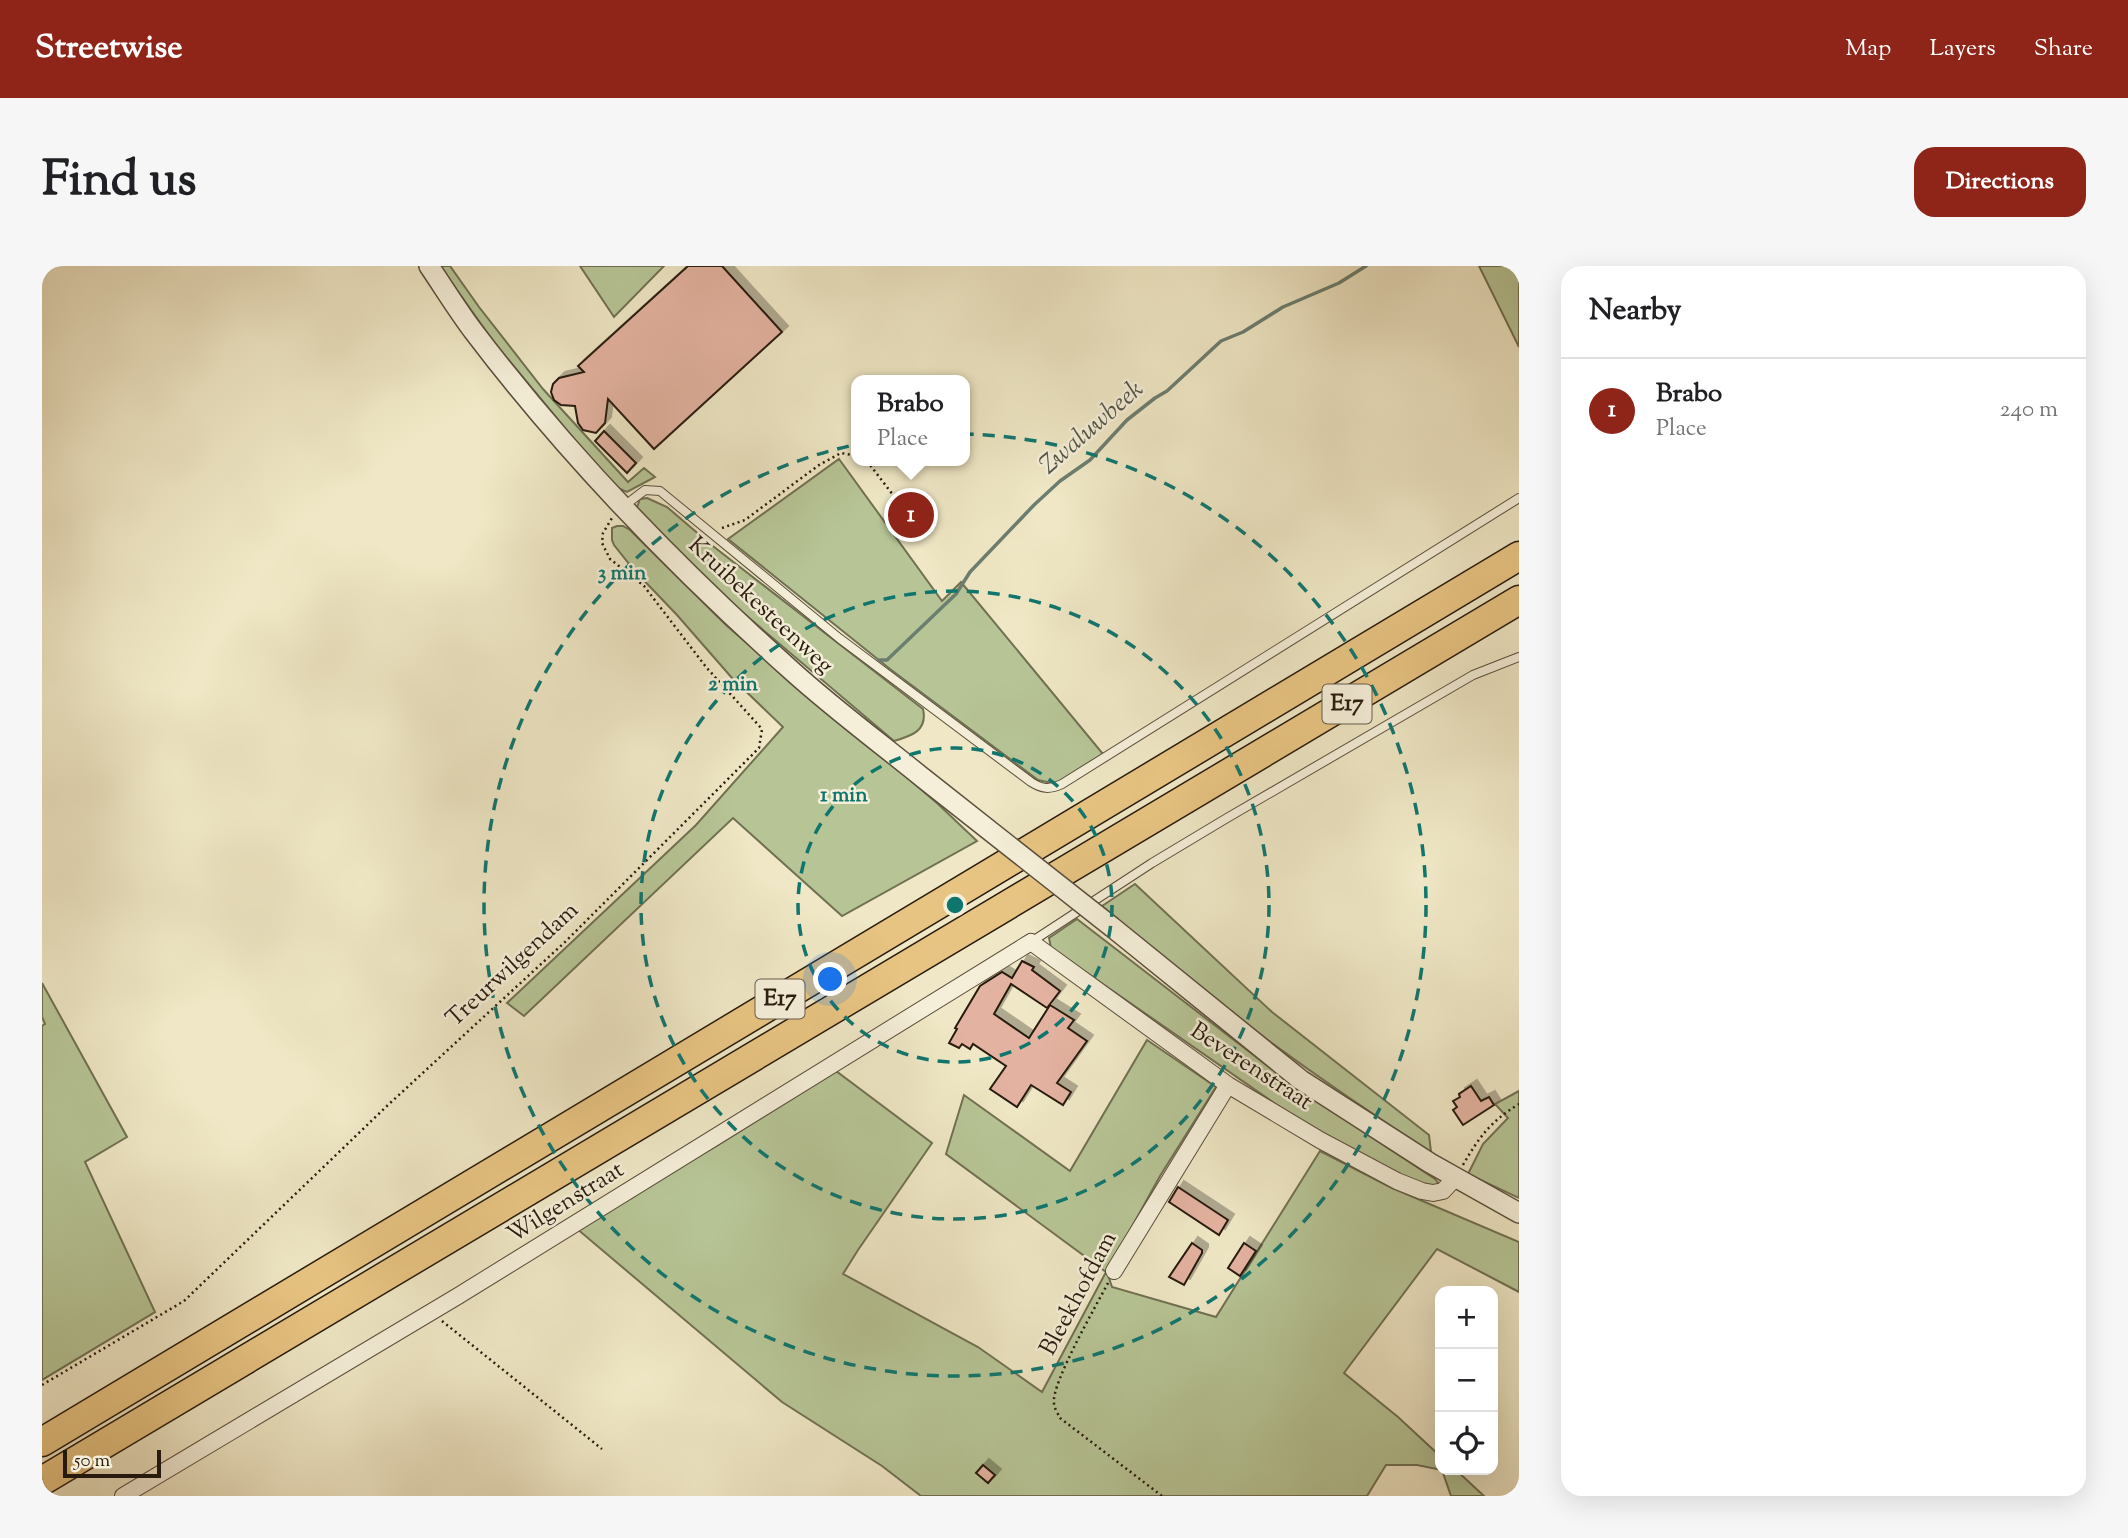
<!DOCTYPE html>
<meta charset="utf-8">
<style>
body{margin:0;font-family:"Sorts Mill Goudy",serif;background:#f6f6f6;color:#202124}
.controls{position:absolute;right:21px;bottom:21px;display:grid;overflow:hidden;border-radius:14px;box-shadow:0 7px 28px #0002}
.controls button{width:63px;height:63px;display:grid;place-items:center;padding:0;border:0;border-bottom:2px solid #e0e0e0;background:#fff;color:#202124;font:35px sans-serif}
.scale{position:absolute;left:21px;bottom:18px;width:98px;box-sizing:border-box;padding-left:7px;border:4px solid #281b0e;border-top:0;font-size:19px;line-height:24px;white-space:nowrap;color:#281b0e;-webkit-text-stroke:5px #f5efd9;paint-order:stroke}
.you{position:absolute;left:789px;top:714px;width:24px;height:24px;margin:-18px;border:5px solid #fff;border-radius:50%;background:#1a73e8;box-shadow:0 0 0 10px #1a73e833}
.badge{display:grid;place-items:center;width:46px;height:46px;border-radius:50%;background:#8f2418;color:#fff;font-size:23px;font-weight:700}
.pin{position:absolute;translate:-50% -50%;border:4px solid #fff;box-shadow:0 2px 7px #0006}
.popup{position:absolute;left:809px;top:109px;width:119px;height:91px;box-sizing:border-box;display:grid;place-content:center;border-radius:14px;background:#fff;filter:drop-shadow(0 2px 5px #0005);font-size:23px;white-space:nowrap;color:#757577}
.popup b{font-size:26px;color:#202124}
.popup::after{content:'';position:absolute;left:50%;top:100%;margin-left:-14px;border:14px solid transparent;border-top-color:#fff}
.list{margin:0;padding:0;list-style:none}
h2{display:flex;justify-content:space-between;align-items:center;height:91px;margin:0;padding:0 28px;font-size:30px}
h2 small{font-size:23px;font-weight:400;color:#757577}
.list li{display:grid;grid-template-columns:46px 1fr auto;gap:21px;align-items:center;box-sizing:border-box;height:105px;padding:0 28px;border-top:2px solid #e0e0e0}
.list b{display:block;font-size:26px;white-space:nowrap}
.list p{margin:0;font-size:23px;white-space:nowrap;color:#757577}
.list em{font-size:23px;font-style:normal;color:#757577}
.icon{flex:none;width:38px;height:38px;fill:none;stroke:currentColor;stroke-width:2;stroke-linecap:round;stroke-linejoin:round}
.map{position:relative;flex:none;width:1477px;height:1230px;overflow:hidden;border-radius:21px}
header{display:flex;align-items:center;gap:42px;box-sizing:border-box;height:98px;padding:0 35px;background:#8f2418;color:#fff}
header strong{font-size:33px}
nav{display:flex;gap:38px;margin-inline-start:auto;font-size:24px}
.intro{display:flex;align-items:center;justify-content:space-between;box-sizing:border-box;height:168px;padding:0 42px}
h1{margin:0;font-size:49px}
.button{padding:18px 32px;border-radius:21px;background:#8f2418;color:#fff;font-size:24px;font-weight:700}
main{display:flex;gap:42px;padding:0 42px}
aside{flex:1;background:#fff;border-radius:21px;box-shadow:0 7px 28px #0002}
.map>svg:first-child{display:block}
.green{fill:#b7c596;stroke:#707052;stroke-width:2}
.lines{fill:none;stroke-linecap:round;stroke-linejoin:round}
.stream{stroke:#6c7e70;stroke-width:3.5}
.building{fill:#e3b2a0;stroke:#281b0e;stroke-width:2;filter:url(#shadow)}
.service-casing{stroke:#5a4e3c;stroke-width:10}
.minor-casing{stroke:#5a4e3c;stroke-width:18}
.tertiary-casing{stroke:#5a4e3c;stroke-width:22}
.motorway-casing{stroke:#281b0e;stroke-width:31}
.path{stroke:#281b0e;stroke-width:2.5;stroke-dasharray:2 3.5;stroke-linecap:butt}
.service{stroke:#f5efd9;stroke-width:8}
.minor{stroke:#f5efd9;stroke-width:16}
.tertiary{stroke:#f5efd9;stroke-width:19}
.motorway{stroke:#e8c482;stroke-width:28}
.tertiary-bridge-casing{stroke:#5a4e3c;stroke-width:22;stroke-linecap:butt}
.tertiary-bridge{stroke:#f5efd9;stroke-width:19}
.ring{fill:none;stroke:#0f766e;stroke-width:3.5;stroke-dasharray:12 9}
.labels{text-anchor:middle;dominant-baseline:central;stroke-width:5;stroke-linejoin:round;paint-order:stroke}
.shield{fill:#f5efd9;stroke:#665b4b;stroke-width:2}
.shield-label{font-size:23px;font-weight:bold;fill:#281b0e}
.street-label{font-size:24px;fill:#281b0e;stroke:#f5efd9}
.water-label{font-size:26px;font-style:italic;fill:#505547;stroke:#f5efd9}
.centre{fill:#0f766e;stroke:#f5efd9;stroke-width:3.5}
.ring-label{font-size:21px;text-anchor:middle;font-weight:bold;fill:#0f766e;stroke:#f5efd9;stroke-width:5;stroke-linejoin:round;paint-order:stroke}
</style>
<header>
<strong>Streetwise</strong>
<nav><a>Map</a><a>Layers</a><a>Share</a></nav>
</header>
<div class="intro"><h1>Find us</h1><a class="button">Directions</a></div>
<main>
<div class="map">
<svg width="1477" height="1230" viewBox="0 0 1477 1230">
<defs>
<filter id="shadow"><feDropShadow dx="6" dy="-6" stdDeviation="0" flood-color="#0004"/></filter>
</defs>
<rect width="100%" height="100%" fill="#efe7c5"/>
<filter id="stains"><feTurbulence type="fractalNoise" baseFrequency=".00286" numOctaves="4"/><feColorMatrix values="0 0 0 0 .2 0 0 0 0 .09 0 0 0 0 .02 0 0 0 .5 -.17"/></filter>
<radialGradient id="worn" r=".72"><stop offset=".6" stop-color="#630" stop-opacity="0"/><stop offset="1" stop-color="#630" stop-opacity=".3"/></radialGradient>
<path class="green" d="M398,0h10l29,41 64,82 85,93 16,-14 11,9 -28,15 -7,-3 -12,-9 -115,-139z
M538,0h84l-50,51z
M1437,0h40v81z
M797,193l103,142 19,-19 142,172 -47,30 -18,-4 -148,-111 -162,-130z
M605,232l20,9 42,36 214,166c5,22 -12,27 -29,32l-172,-146 -86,-85 4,-11z
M575,260h6l7,4 96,95 94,82 52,40 66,57 39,37 -135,75 -109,-98 -209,198 -17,-13 189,-178 87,-98 -51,-49 -55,-63 -43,-45 -20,-25 -2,-5v-12z
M1093,618l137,128 157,123 2,17c-115,-74 -227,-154 -329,-246z
M1035,653l214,165 144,95 4,5 -4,3 -23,-6 -102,-53 -259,-180 -2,-10z
M0,717l85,154 -42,25 70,150 -113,68v-354l3,-2 -3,-7z
M1105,774l69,47 -56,89 -53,96 5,15 104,30 104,-166 72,37 127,54v50l-82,-43 -93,124 54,44 42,39v14h16l28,26h-33l-9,-26 -25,-5h-31l-19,31h-446l-39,-30 -100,-64 -206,-174 142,-83 118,-74 96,72 -74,107 -15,24 135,73 64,45 64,-120 -160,-118 18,-59 106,76z
M1477,825v107l-51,-24 15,-30 25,-26 -13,-14z"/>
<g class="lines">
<path class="stream" d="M837,394h8l69,-66 14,-22 64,-67 26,-24 30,-21 37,-40 28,-22 12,-7 54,-50 22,-9 40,-25 56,-24 27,-17"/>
</g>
<path class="building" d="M646,0h34l60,66 -128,117 -46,-50 -3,24 -9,10 -13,-3 -5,-7 -3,-17 -14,-1 -7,-5 -3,-8 2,-8 6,-6 25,-6 -6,-6z
M562,165l32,32 -9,10 -32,-32z
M980,695l12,6 -2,3 28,21 -13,17 -36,-24 -17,30 35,24 21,-33 24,15 -6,8 19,13 -30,42 14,9 -8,13 -32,-20 -14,22 -27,-18 16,-23 -33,-22 -3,5 -8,-5 -3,4 -10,-5 8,-14 -2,-1 25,-42 22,-14 10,6z
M1429,820l10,15 8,-4 5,8 -31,20 -10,-15 4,-3 -4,-6 7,-4 -1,-3z
M1136,921l50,33 -9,15 -50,-33z
M1150,977l10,7v3l-18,32 -15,-8z
M1202,977l12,8 -16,25 -12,-8z
M941,1199l12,10 -7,8 -12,-10z"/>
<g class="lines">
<g class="service-casing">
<path id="service" d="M582,240l21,-16 15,1 179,147 192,144c11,7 18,8 31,2l457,-286
M989,676l121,-79 75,-45 246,-143 46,-18"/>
</g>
<g class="minor-casing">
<path id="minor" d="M1072,1005l114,-186
M81,1230l335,-200 573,-354 197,143 92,55 77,41 25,10 11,2 10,-2 12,-13"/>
</g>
<g class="tertiary-casing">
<path id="tertiary" d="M387,0c15,22 29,45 45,66 94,124 202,235 318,339 42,38 88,72 131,107
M1070,661l189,153 129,83 89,50"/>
</g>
<g class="motorway-casing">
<path id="motorway" d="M0,1176l1477,-886
M0,1215l1477,-881"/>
</g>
<path class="path" d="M825,195l33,43
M680,262l23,-8 74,-55 22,-12 16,3
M1421,899c16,-28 28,-44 56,-61
M1066,1017c-11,21 -57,101 -54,120 0,5 4,11 6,15l102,78
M400,1055l160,128
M0,1119l142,-84 204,-196 177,-163 194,-194 3,-19 -56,-62 -62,-81 -34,-27 -8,-16 1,-10 9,-15"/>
<use href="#service" class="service"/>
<use href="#minor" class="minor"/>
<use href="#tertiary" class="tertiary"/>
<use href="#motorway" class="motorway"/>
<g class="tertiary-bridge-casing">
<path id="tertiary-bridge" d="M881,512l189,149"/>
</g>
<use href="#tertiary-bridge" class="tertiary-bridge"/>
</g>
<g class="ring">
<circle cx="913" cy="639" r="157"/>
<circle cx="913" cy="639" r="314"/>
<circle cx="913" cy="639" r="471"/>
</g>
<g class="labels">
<g class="shield">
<rect x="1280.5" y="418.5" width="49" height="39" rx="5"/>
<rect x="713.5" y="713.5" width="49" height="39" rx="5"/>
</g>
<g class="shield-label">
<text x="1305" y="438">E17</text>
<text x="738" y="733">E17</text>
</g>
<g class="street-label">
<text transform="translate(718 340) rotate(43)">Kruibekesteenweg</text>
<text transform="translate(471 699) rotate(-43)">Treurwilgendam</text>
<text transform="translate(1209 801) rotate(33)">Beverenstraat</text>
<text transform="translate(524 937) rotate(-32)">Wilgenstraat</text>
<text transform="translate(1037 1028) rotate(-62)">Bleekhofdam</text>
</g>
<g class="water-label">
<text transform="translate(1050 162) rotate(-41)">Zwaluwbeek</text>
</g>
</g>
<circle cx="913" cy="639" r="10" class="centre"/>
<g class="ring-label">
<text x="580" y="313">3 min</text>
<text x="691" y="424">2 min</text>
<text x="802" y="535">1 min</text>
</g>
<rect width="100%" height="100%" filter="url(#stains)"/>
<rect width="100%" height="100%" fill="url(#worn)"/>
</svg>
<div class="controls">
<button>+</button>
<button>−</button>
<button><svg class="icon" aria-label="locate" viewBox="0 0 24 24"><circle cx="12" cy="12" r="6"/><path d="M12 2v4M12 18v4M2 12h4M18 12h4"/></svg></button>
</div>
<div class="scale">50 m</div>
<div class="you"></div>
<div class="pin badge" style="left:869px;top:249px">1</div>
<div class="popup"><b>Brabo</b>Place</div>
</div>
<aside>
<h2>Nearby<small></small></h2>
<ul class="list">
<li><span class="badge">1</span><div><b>Brabo</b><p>Place</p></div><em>240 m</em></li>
</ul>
</aside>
</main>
